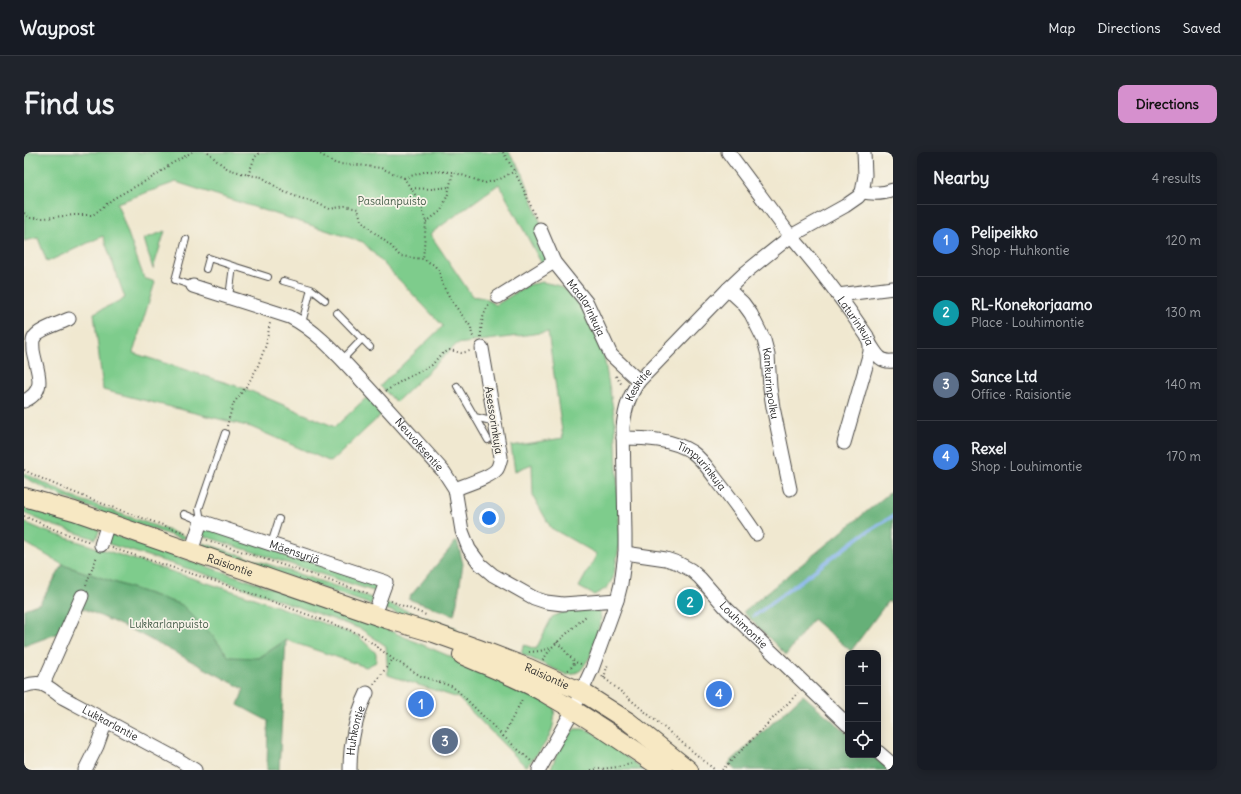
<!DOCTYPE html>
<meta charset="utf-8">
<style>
body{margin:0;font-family:Delius,sans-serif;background:#20242c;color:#f1f3f6}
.controls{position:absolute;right:12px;bottom:12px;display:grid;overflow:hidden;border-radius:8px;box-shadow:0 2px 10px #0003}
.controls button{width:36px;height:36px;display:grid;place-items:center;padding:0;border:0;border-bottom:1px solid #363941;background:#171b24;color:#f1f3f6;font:20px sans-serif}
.you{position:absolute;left:465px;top:366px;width:14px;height:14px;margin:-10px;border:3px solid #fff;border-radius:50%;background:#1a73e8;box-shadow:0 0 0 6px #1a73e833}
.badge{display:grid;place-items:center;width:26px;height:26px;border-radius:50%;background:#d690ce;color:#fff;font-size:13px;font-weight:700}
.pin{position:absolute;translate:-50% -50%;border:2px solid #fff;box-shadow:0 1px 4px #0006}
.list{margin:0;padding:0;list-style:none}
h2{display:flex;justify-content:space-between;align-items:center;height:52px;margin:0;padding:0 16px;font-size:17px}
h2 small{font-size:13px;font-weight:400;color:#9ea1a6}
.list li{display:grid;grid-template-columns:26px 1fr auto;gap:12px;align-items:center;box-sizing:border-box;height:72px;padding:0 16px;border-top:1px solid #363941}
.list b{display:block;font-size:15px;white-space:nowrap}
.list p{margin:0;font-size:13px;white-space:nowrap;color:#9ea1a6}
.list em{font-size:13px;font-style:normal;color:#9ea1a6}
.icon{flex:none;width:22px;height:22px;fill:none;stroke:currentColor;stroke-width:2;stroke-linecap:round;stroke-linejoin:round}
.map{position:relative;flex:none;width:869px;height:618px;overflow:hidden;border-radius:8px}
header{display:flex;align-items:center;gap:24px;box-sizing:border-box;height:56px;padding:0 20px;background:#171b24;border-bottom:1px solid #363941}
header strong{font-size:19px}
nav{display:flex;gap:22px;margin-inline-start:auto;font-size:14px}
.intro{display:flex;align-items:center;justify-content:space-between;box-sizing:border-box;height:96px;padding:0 24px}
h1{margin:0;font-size:28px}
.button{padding:10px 18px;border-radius:8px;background:#d690ce;color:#111;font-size:14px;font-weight:700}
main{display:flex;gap:24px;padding:0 24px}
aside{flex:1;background:#171b24;border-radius:8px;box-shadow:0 2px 10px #0003}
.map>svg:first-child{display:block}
.green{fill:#7ecc8c;stroke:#547c5c}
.forest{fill:#66b078;stroke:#486e52}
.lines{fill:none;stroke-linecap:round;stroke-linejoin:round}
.stream{stroke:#82b2ed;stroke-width:3.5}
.service-casing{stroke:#494744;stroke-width:8}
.minor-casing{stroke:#494744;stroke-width:15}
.secondary-casing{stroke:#494744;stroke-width:20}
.path{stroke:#494744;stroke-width:2;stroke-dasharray:1 3;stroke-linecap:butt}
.service{stroke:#fff;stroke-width:6}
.minor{stroke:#fff;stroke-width:13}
.secondary{stroke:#f7e8c3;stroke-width:18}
.labels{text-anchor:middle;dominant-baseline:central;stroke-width:3.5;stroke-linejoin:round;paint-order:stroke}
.park-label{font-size:11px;fill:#445b48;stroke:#f7f3e8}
.street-label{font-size:11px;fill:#2b2b2b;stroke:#f7f3e8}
</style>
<header>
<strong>Waypost</strong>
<nav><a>Map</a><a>Directions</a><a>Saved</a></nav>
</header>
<div class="intro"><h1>Find us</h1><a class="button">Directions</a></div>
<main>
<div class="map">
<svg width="869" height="618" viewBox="0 0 869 618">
<rect width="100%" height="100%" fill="#f7f3e8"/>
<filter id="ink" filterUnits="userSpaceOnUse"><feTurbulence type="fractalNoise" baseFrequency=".025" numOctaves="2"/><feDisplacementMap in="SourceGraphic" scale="8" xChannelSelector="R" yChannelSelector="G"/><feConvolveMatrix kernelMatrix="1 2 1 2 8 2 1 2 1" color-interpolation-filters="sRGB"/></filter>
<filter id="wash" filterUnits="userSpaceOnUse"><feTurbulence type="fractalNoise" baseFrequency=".012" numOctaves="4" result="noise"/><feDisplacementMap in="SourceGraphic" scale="16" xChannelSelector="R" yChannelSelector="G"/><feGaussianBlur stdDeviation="0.9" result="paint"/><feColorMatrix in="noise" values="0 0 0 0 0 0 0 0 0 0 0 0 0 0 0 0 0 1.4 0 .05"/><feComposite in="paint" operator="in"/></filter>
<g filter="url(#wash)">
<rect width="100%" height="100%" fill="#f0e8d0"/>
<path class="green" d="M0,0h485l14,22 22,61 14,24 -16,7 -44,-82 -69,50 42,62 12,2 12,7 32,-20 14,-3 14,3 12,6 11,12 11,19 13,29 12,69 5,123 -7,35 -6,10 -13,7 -15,-8 18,-33 -46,-26 -18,-32 -1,-32 -17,7 -4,-25 52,-8 -15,-106 -91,12 -61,58 -16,-16 63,-60 -80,-84 -187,-60 -59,21 27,75 11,4 -22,71 113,36 89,38 32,-30 16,16 -52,49 -80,-35 -148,-37 -9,-77 31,-15 -22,-62 -56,26 -9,-24 -14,3z
M141,79l-12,38 -9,-30z
M0,321l49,24 114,40 -5,2c-54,-18 -108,-34 -158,-62z
M0,349l74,28 1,3 -3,7 -44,-14 -28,-12z
M0,370l21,9 206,66 107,39 18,17v9l-10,5 -80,-27 -29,19 -28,-2 -18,-23 -29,-29 -119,-40 -39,-23z
M183,375l174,57 -5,8 -175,-57z
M87,383h2l191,64 77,28 136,58 37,22c3,27 -12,41 -28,60l-68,-69 -70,-23 -2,-29 -25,-17 -156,-55 -96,-30 -1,-6z
M179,391l169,55 1,2 -2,4h-2l-161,-55 -4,-3z
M361,451l72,25 -1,4 -34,-9 -39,-15z
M564,455l12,4 1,9 -11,37 -9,13 -7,4 -7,1 -45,-21v-4l2,-5 12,4 16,-32 18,-8z
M551,577h8l10,3 51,38h-94c8,-16 9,-29 25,-41z"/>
<path class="forest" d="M869,338v114l-5,-3 -37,50 -38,-32 -27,36 -43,-43 85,-69z
M433,388l6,24 -6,38 -3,13 -46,-16z
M39,413l119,40 29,29 18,23 30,1 27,-18 -7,130h-12l1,-49 -30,-16 6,-16 -108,-57 -58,-26 -19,27 -35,13v-37l16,-6z
M779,543l45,39v21h24l17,15h-154l-7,-6z"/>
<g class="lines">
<path class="stream" d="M730,464l108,-81 31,-19"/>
</g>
</g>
<g filter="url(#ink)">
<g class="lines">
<g class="service-casing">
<path id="service" d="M162,87l-11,41 18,6
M209,114l35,11
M182,117l3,-11 24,8 -4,31
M259,129l28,8 14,11
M313,161l33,34
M278,171l9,-34
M318,208l20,-21
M433,234l18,31 20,5
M451,265l13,23
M160,362l17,7
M177,369l-2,-12 26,-76
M247,392l8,-25"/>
</g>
<g class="minor-casing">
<g id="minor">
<path id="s1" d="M704,0l58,78c29,33 56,69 81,106l3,8v8l-26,91"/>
<path d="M838,40c10,2 21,2 31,-2"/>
<path id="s2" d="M516,77l14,33 33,41 24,52 28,26"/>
<path id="s3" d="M169,134l97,31c29,15 50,41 72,64 28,30 55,61 82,91l11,17 7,42 7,18 11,15 13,11 41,23 12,4 17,2 54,-4"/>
<path id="s4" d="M704,137l15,14 8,11 13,26 4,15 2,33 3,19 17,82"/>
<path d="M814,143l55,-7"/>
<path d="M474,145l56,-35"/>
<path d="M846,192c6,9 10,19 23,17"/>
<path d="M0,249c25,-11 12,-31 9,-51 0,-3 -1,-9 1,-12 3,-8 27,-15 35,-19"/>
<path id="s5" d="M599,286c23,0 49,1 69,14 10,7 17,18 24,27 14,18 28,36 40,55"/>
<path d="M431,337c10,-4 36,-12 42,-20 2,-3 3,-8 4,-12l-19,-109"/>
<path d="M77,393l7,-22"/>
<path id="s6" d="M167,400l10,-31 185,61 -12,33"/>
<path id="s7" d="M601,401l41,6 12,4 13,7 9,8 27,31 121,116"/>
<path d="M19,532l39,-88"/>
<path id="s8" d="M0,534c17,-6 22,-1 35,9 4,3 9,5 14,8l106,57 16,10"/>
<path d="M854,600l15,13"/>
<path d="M61,618l12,-24 9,-25"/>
<path id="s9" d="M326,618c0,-28 5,-52 17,-77"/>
<path id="s10" d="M515,618l34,-60 19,-41 25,-69 4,-16 4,-31v-18l-2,-108c2,-19 6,-31 16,-46l89,-92 18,-17 45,-36 54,-30 13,-9 4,-5 1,-5 2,-12 -1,-23"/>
</g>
</g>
<g class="secondary-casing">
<g id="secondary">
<path id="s11" d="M0,345l50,14 312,108 48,14 45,16 50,19 53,24 47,30 60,48"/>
<path d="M438,503c29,13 59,24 86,40 40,22 78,49 116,75"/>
</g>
</g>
<path class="path" d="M184,0l9,9 11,8 20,6 14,2 20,14 15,6 17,5 16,7 15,-3 13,3 3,11 10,10 19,15 10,11 23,3 11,6 5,6 3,13 11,19 18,24 1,8 3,4
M293,0l19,12 22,1 23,3 23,10 16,24 6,20 -3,37
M479,0c13,21 24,43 33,67
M224,23l7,-18 6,-5
M380,26l23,-7 26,1 32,11 15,-4 15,-8
M387,36l20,1 18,-2
M0,61l6,5h14l30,-3h19l21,-17 39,-21 18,-13 21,-12
M402,70l15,-11 7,-17 5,-22
M457,185c0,-12 1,-22 8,-32
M592,224l6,9
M362,239l17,-11 29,-15 8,-10 10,-5 11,3 9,-2
M203,274l6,-22 15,-20 9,-16 9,-23 4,-22
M0,318c52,26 107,44 162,63
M0,364l34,15 32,11
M183,388l163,54
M88,396l124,40 124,46 33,25 28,17 30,10 7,5 45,45 20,-38
M62,433l11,-29
M367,449l35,14
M533,490l18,20
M505,500l11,-1 10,-3
M519,508l8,-12 36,-33
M544,518l2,-1 5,-7 6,2
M578,524l113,94
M580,526l4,-15
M350,532l19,-25
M479,584l28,25
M567,618l27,-3 13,-3
M698,618l76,-77"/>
<use href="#service" class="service"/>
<use href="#minor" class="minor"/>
<use href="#secondary" class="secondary"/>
</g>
</g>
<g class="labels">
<g class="park-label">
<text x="368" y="49">Pasalanpuisto</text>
<text x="145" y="472">Lukkarlanpuisto</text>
</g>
<g class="street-label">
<text stroke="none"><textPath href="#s2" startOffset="92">Maalarinkuja</textPath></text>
<text stroke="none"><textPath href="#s1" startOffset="212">Laturinkuja</textPath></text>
<text stroke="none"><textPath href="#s4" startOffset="107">Kankurinpolku</textPath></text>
<text stroke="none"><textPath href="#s10" startOffset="407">Keskitie</textPath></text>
<text transform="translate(470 268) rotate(81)">Asessorinkuja</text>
<text stroke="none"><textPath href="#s3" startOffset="284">Neuvoksentie</textPath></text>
<text stroke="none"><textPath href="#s5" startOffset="88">Timpurinkuja</textPath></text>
<text stroke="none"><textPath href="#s6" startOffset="131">Mäensyrjä</textPath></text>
<text stroke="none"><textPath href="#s11" startOffset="217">Raisiontie</textPath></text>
<text stroke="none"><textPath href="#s7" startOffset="145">Louhimontie</textPath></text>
<text stroke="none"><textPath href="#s11" startOffset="553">Raisiontie</textPath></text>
<text stroke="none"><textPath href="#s8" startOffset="97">Lukkarlantie</textPath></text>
<text stroke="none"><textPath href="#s9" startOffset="40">Huhkontie</textPath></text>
</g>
</g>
</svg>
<div class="controls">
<button>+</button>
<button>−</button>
<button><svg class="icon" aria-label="locate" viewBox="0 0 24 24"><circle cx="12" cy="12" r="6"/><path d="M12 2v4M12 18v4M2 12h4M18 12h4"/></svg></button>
</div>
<div class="you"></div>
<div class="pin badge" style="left:397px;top:552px;background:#3f7fe0">1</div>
<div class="pin badge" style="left:666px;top:450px;background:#0f9aa8">2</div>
<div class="pin badge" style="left:421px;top:589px;background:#5c6f8a">3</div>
<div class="pin badge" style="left:695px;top:542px;background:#3f7fe0">4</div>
</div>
<aside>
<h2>Nearby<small>4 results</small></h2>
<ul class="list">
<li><span class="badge" style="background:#3f7fe0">1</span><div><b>Pelipeikko</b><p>Shop · Huhkontie</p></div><em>120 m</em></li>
<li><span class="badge" style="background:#0f9aa8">2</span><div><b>RL-Konekorjaamo</b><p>Place · Louhimontie</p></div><em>130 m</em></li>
<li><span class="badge" style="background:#5c6f8a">3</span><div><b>Sance Ltd</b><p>Office · Raisiontie</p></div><em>140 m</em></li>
<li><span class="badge" style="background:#3f7fe0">4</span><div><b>Rexel</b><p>Shop · Louhimontie</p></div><em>170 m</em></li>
</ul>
</aside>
</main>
